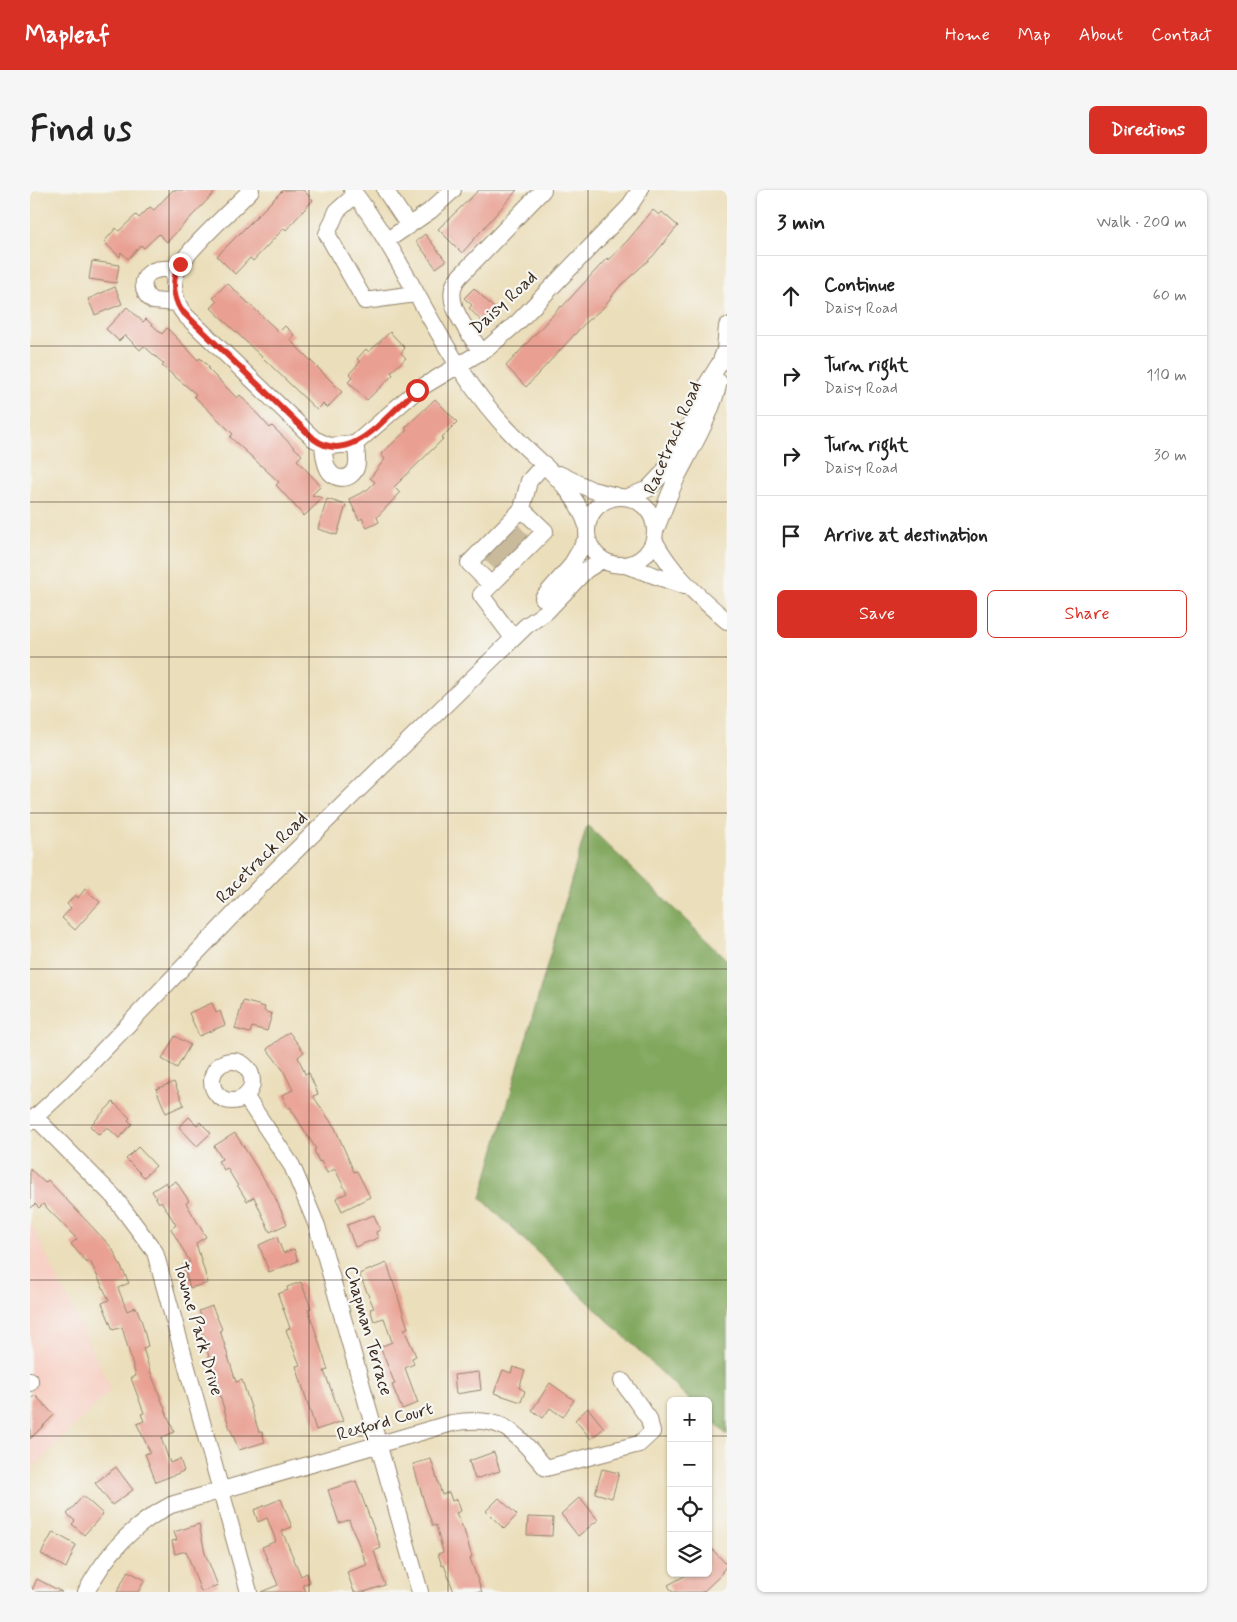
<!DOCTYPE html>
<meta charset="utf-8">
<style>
body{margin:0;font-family:Mynerve,sans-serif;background:#f6f6f6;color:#222}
.controls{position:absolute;right:15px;bottom:15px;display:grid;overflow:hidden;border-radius:8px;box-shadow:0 1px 4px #0004}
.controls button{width:45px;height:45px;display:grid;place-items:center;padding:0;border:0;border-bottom:1px solid #e0e0e0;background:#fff;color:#222;font:25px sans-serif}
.stop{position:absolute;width:15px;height:15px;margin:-11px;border:4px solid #d93025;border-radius:50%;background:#fff}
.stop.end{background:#d93025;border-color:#fff;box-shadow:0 1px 5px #0008}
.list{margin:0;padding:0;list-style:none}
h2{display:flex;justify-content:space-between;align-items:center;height:65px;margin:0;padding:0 20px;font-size:21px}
h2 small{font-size:16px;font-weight:400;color:#767676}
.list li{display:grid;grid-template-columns:32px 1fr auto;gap:15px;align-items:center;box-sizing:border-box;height:80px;padding:0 20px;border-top:1px solid #e0e0e0}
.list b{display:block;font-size:19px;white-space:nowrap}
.list p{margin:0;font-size:16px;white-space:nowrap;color:#767676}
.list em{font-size:16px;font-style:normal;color:#767676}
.actions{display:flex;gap:10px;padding:15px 20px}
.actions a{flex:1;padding:11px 0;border:1px solid #d93025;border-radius:8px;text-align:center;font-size:18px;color:#d93025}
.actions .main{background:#d93025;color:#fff}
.icon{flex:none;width:28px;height:28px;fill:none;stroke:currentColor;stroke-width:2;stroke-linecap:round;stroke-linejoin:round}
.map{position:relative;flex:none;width:697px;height:1402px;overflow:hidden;border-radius:8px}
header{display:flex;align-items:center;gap:30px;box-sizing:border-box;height:70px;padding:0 25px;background:#d93025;color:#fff}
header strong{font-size:24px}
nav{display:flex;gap:28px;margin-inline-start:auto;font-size:18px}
.intro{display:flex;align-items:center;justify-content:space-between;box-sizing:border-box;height:120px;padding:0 30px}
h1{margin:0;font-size:35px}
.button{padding:12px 22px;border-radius:8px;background:#d93025;color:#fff;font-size:18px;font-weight:700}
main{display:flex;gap:30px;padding:0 30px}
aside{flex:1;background:#fff;border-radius:8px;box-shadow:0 1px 4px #0004}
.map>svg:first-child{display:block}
.built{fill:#f7d1c6}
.forest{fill:#81a75d;stroke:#5e683e}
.building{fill:#e9a093}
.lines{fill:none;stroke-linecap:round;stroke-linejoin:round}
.minor-tunnel{stroke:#c8ba9b;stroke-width:16;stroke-dasharray:16 8;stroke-linecap:butt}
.minor-casing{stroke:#93846c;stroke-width:18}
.minor{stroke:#fff;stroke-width:16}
.route{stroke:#d93025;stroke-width:6}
.grid{fill:none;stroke:#3b2a1e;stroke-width:1;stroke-opacity:0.55}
.labels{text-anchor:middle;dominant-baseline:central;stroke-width:4.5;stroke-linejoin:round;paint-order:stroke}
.street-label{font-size:18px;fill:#3b2a1e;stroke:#f6f6f2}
</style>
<header>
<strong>Mapleaf</strong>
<nav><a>Home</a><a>Map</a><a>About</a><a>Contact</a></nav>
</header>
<div class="intro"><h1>Find us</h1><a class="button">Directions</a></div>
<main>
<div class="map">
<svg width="697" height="1402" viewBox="0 0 697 1402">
<rect width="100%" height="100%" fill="#f6f6f2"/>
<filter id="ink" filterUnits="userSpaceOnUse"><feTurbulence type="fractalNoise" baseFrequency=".02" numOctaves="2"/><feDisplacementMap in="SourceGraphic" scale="10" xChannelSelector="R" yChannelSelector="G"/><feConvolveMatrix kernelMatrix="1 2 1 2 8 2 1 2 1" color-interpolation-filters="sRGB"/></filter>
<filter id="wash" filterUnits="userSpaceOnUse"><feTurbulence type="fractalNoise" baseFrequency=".0096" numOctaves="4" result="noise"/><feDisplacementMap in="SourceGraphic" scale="20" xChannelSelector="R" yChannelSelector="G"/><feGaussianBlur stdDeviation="1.12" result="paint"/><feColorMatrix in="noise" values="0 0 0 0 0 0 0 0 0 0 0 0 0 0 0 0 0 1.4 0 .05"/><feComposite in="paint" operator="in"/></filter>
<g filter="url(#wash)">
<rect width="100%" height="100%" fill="#ebdeba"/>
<path class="built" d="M0,1031l81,168 -81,83z"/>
<path class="forest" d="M557,635l140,135v475l-19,-18v-16h-17l-210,-203z"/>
<g id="blocks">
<path class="building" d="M143,0h44l-50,52 -8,-8 -15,14 -3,-3 -13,14 -7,-7 -1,5 -16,-15 12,-14 3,3 17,-16 3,3 11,-11 4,3z
M253,0h20l10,10 -27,30 -2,-2 -31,33 -3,-3 -15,16 -18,-18z
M449,0h38l-55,63 -24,-24z
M623,20l6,5 3,-3 16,14 -26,31 -33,30 -16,21 -15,12 -62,67 -20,-21 55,-60 1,1 45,-49 2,2 19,-20z
M395,44l21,27 -10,7 -20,-27z
M62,71l27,4 -3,18 -27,-4z
M197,93l52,49 6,-6 9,9 -4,5 52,52 -15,16 -4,-4 -6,6 -106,-102 6,-6 -4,-4z
M85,97l7,17 -27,11 -7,-16z
M444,98l24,24 -13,13 -16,-17 3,-3 -8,-7z
M97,117l16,15 3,-3 16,15 5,-6 31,32 2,-2 9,9 -1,2 29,29 3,-3 30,33 2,-2 30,29 -5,5 24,26 -9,9 11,3 -19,18 -28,-31 3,-3 -49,-45 3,-3 -39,-38 2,-2 -34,-28 2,-2 -20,-18 -4,4 -15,-15 -6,6 -13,-12z
M360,142l15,16 -4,5 5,5 -15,14 2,3 -26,25 -19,-18 5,-5 -4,-3 11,-12 -3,-3 9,-10 3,3z
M405,209l22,23 -16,16 2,1 -49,48 6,6 -23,24 2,5 -12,6 -5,-10 -3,2 -10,-21 18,-9 8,-8 -5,-4 15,-19 -4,-5 26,-24 -2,-2z
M297,309l19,6 -9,30 -19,-6z
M55,699l15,13 -25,28 -13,-12 9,-10 -4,-4 8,-9 3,3z
M213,811l22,6 -1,4 8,3 -5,17 -15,-4 -2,6 -15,-4z
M182,813l4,10 4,-2 5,14 -26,11 -10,-23z
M259,842l15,20 -6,5 7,17 4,-1 9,21 -5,2 22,32 19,44 3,-1 13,26 -28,14 -6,-13 11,-5 -12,-24 -8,4 -6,-12 -2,1 -5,-12 2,-1 -26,-42 -2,1 -6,-13 11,-5 -10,-20 -16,-21z
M145,846l15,9 -13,23 -15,-9z
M144,892l10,23 -18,8 -10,-24z
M83,912l17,16 -2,2 4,4 -13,14 -12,-11 -8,8 -9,-9z
M159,927l8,8 3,-3 11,11 -14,13 -18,-19z
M205,943l39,62 13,29 -17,8 -16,-35 -7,4 -20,-33 -3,2 -6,-9 4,-2 -8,-13z
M108,957l18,19 -12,11 -18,-18z
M0,979l15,14 3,-3 64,68 17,35 -11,5 9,23 9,-4 5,12 7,27 -5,2 7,23 24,61 -13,6 9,25 10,-4 4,12 -28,11 -11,-28 5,-2 -13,-28 7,-3 -3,-7 3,-1 -13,-35 5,-2 -14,-49 -9,3 -11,-27 7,-3 -19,-39 -3,2 -16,-19 6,-5 -34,-35 -4,4 -4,-4 -5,5z
M146,991l13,20 -3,2 20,34 -10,6 12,40 -18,5 -7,-24 7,-2 -19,-33 5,-4 -15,-24 -2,2 -7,-12 14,-9 2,4z
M344,1025l6,15 -4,2 2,6 -23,9 -8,-22z
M247,1047l6,16 11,-4 4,12 -29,11 -10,-27z
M357,1073l21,65 -4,1 12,27 -4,2 2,6 -9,4 13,35 -16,6 -10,-24 3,-1 -15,-37 12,-5 -8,-24 -10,3 -4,-12 4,-1 -15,-34z
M271,1092l10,26 -3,1 20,61 -4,1 19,50 -27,9 -20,-64 4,-1 -14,-35 4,-2 -12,-34 10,-4 -1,-3z
M182,1116l10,23 -2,1 16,52 6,-2 17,52h3l3,10 -26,8 -10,-24 -22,-76 2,-1 -11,-26 5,-2 -4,-10z
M483,1177l12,4 -6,17 6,3 -4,11 -27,-9 9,-23 8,3z
M449,1182l2,18 -25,4 -2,-19z
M520,1193l24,17 -11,17 -13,-9 -7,10 -11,-8z
M5,1205l19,20 -24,24v-39z
M558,1218l16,20 -13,11 -16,-19z
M464,1262l6,19 -25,8 -6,-18z
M401,1269l11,36 7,-3 3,9 5,-2 4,12 -5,2 8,17 8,27 -2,1 12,34h-28l-10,-27 -2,1 -4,-12 5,-2 -7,-27 -3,1 -8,-21 -12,-41z
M86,1277l17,23 -21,15 -17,-22z
M572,1279l17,4 -7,25 -17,-5z
M326,1291l25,67 -7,3 11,34 -21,7h-10l-7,-20 20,-7 -18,-45 -10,3 -11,-33z
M53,1306l20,18 -19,21 -12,-11 3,-3 -8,-7z
M550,1307l18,23 -20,16 -17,-22z
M469,1308l18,17 -13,14 -18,-18z
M251,1309l11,28 -10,4 19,45 6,-3 3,9 -7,3 3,7h-45l17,-7 -16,-38 14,-6 -9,-23 -9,4 -4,-12z
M498,1327l25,1 -1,18 -25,-1z
M169,1334l6,29 13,33 -17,6 -15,-41 -11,3 -3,-13 5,-1 -3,-8z
M23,1342l23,13 -10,23 -25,-14z
M678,1355l19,20 -6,8h2l-20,19h-31l-4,-7 22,-12h18z
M98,1381l17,9 -7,12h-21z
M7,1389l25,13h-31z"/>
</g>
</g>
<g filter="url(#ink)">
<use href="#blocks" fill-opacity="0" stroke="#93846c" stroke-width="1"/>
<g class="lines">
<path class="minor-tunnel" d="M483,341l10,11
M471,352l11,11
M460,364l11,10"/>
<g class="minor-casing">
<path id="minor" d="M221,0c-16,17 -65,60 -73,79 -8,15 -3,34 7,46l129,124 15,7 26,-2 62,-54 72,-43 29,-25 110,-114 12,-18
M322,0c60,78 91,176 162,246 28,29 60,50 73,90
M355,0l24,36
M325,5l-18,16 -10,23 38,67 50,-7
M356,51l44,-30 23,-21
M147,113l-24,-2c-13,-8 -13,-27 3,-31 7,-2 15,-1 21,-1
M451,162c-12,-21 -42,-52 -22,-75l84,-87
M293,255c1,8 1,16 5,24 6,12 23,12 28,-1 3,-8 0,-17 -1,-24
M529,284l33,16 25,6
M557 341a34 34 0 1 1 68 0a34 34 0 1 1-68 0Z
M598,307l20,-8 15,-16 14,-24 25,-49 6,-18 12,-19 5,-13 2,-24
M626,339c7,-18 14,-37 22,-54 16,-31 33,-59 41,-93
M624,350c19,35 43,55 73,81
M595,375l59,21
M461,395l54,-54 -23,-22
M513,408l27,-31 17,-29
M483,448l-32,-43 10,-10 -22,-22 53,-54 7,-28 15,-17
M182 891a20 20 0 1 1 40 0a20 20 0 1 1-40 0Z
M215,906l47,70 25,60 103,366
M5,927l79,80 41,55 94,340
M0,932l43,-40 201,-210 252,-246 20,-14 40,-42 16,-10
M0,1190v3
M56,1402c20,-38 46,-67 85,-87l281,-82c52,-9 62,9 94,45l93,-24 13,-12 -3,-13 -27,-38"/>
</g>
<use href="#minor" class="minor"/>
</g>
</g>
<g class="lines" filter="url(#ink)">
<path class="route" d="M150,74c-9,14 -7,33 1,46l133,129c38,29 75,-28 103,-49"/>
</g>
<path class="grid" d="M139,0v1402M279,0v1402M418,0v1402M558,0v1402M0,156h697M0,312h697M0,467h697M0,623h697M0,779h697M0,935h697M0,1090h697M0,1246h641M678,1246h19"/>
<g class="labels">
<g class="street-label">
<text transform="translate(474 113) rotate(-43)">Daisy Road</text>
<text transform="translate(643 248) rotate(-67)">Racetrack Road</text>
<text transform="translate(232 668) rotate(-45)">Racetrack Road</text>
<text transform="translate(168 1139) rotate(74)">Towne Park Drive</text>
<text transform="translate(338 1141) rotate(74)">Chapman Terrace</text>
<text transform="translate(355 1232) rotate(-16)">Rexford Court</text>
</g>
</g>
</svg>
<div class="controls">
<button>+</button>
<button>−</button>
<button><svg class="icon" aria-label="locate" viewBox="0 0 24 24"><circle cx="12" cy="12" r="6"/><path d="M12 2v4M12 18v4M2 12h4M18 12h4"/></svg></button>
<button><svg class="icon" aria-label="layers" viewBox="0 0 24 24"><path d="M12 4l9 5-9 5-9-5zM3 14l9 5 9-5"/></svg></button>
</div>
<div class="stop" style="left:387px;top:200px"></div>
<div class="stop end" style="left:150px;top:74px"></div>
</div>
<aside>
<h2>3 min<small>Walk · 200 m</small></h2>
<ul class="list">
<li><svg class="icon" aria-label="ahead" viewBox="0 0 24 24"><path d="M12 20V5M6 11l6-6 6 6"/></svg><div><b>Continue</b><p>Daisy Road</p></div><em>60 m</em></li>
<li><svg class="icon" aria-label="right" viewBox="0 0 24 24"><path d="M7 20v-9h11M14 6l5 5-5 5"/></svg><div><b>Turn right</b><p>Daisy Road</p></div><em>110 m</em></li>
<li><svg class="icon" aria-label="right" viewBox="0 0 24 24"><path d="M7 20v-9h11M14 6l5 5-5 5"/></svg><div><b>Turn right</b><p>Daisy Road</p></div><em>30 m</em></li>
<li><svg class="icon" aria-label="arrive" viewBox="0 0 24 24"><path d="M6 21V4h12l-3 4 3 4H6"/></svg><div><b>Arrive at destination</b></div></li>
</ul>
<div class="actions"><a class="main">Save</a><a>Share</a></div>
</aside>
</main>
